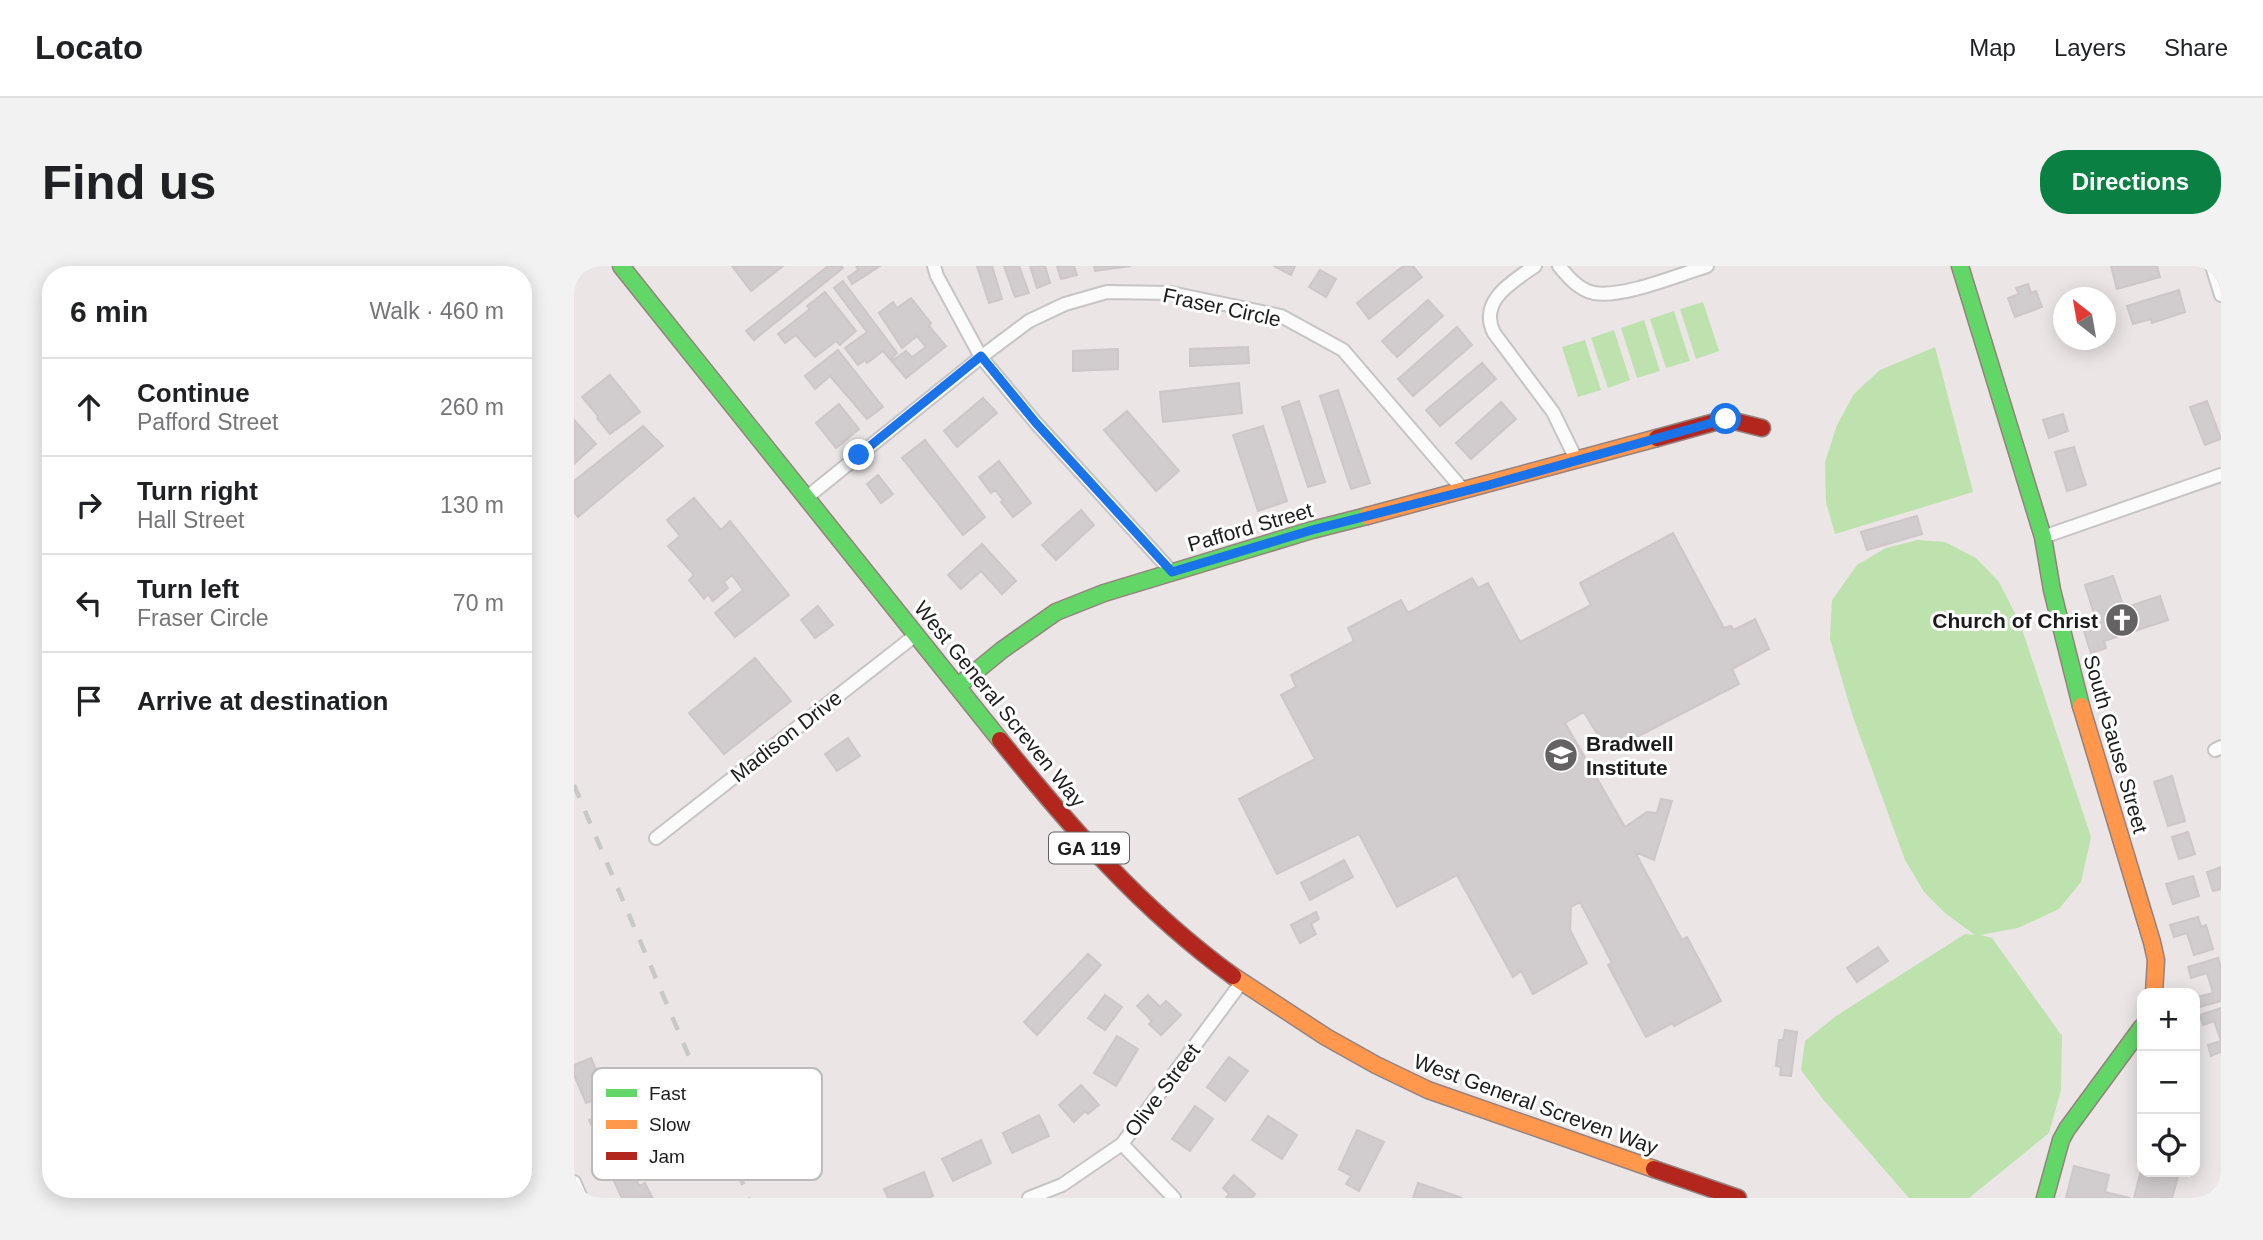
<!DOCTYPE html>
<meta charset="utf-8">
<style>
body{margin:0;font-family:Arial,sans-serif;background:#f2f2f2;color:#202124}
.controls{position:absolute;right:21px;bottom:21px;display:grid;overflow:hidden;border-radius:14px;box-shadow:0 4px 18px #0003}
.controls button{width:63px;height:63px;display:grid;place-items:center;padding:0;border:0;border-bottom:2px solid #e0e0e0;background:#fff;color:#202124;font:35px sans-serif}
.compass{position:absolute;left:1479px;top:21px;width:63px;height:63px;border-radius:50%;background:#fff;box-shadow:0 4px 18px #0003;rotate:329deg}
.stop{position:absolute;width:21px;height:21px;margin:-16px;border:5px solid #1a73e8;border-radius:50%;background:#fff}
.stop.end{background:#1a73e8;border-color:#fff;box-shadow:0 2px 7px #0008}
.list{margin:0;padding:0;list-style:none}
h2{display:flex;justify-content:space-between;align-items:center;height:91px;margin:0;padding:0 28px;font-size:30px}
h2 small{font-size:23px;font-weight:400;color:#757577}
.list li{display:grid;grid-template-columns:46px 1fr auto;gap:21px;align-items:center;box-sizing:border-box;height:98px;padding:0 28px;border-top:2px solid #e0e0e0}
.list b{display:block;font-size:26px;white-space:nowrap}
.list p{margin:0;font-size:23px;white-space:nowrap;color:#757577}
.list em{font-size:23px;font-style:normal;color:#757577}
.icon{flex:none;width:38px;height:38px;fill:none;stroke:currentColor;stroke-width:2;stroke-linecap:round;stroke-linejoin:round}
.map{position:relative;flex:none;width:1647px;height:932px;overflow:hidden;border-radius:28px}
header{display:flex;align-items:center;gap:42px;box-sizing:border-box;height:98px;padding:0 35px;background:#fff;border-bottom:2px solid #e0e0e0}
header strong{font-size:33px}
nav{display:flex;gap:38px;margin-inline-start:auto;font-size:24px}
.intro{display:flex;align-items:center;justify-content:space-between;box-sizing:border-box;height:168px;padding:0 42px}
h1{margin:0;font-size:49px}
.button{padding:18px 32px;border-radius:28px;background:#0b8043;color:#fff;font-size:24px;font-weight:700}
main{display:flex;gap:42px;padding:0 42px}
aside{flex:1;background:#fff;border-radius:28px;box-shadow:0 4px 18px #0003}
.map>svg:first-child{display:block}
.pitch{fill:#bde2ad}
.building{fill:#d1ccce;stroke:#cec6c9;stroke-width:2}
.lines{fill:none;stroke-linecap:round;stroke-linejoin:round}
.street-casing{stroke:#c6c4c4;stroke-width:16}
.fast-casing{stroke:#95827e;stroke-width:19}
.slow-casing{stroke:#95827e;stroke-width:19}
.jam-casing{stroke:#95827e;stroke-width:19}
.street{stroke:#fcfbfb;stroke-width:12}
.fast{stroke:#63d668;stroke-width:16}
.slow{stroke:#ff974d;stroke-width:16}
.jam{stroke:#b3261e;stroke-width:16}
.rail{stroke:#c9c8c8;stroke-width:4.5;stroke-dasharray:14 14;stroke-linecap:butt}
.route{stroke:#1a73e8;stroke-width:9}
.labels{text-anchor:middle;dominant-baseline:central;stroke-width:6;stroke-linejoin:round;paint-order:stroke}
.shield{fill:#fff;stroke:#606060;stroke-width:2}
.shield-label{font-size:19px;font-weight:bold;fill:#1c1c1c}
.street-label{font-size:21px;fill:#1c1c1c;stroke:#fff}
.poi-label{font-size:21px;font-weight:bold;fill:#1c1c1c;stroke:#fff;text-anchor:end}
.key{fill:#fff;stroke:#bbb;stroke-width:2}
.key-label{font-size:19px;fill:#1c1c1c}
</style>
<header>
<strong>Locato</strong>
<nav><a>Map</a><a>Layers</a><a>Share</a></nav>
</header>
<div class="intro"><h1>Find us</h1><a class="button">Directions</a></div>
<main>
<aside>
<h2>6 min<small>Walk · 460 m</small></h2>
<ul class="list">
<li><svg class="icon" aria-label="ahead" viewBox="0 0 24 24"><path d="M12 20V5M6 11l6-6 6 6"/></svg><div><b>Continue</b><p>Pafford Street</p></div><em>260 m</em></li>
<li><svg class="icon" aria-label="right" viewBox="0 0 24 24"><path d="M7 20v-9h11M14 6l5 5-5 5"/></svg><div><b>Turn right</b><p>Hall Street</p></div><em>130 m</em></li>
<li><svg class="icon" aria-label="left" viewBox="0 0 24 24"><path d="M17 20v-9H6M10 6l-5 5 5 5"/></svg><div><b>Turn left</b><p>Fraser Circle</p></div><em>70 m</em></li>
<li><svg class="icon" aria-label="arrive" viewBox="0 0 24 24"><path d="M6 21V4h12l-3 4 3 4H6"/></svg><div><b>Arrive at destination</b></div></li>
</ul>
</aside>
<div class="map">
<svg width="1647" height="932" viewBox="0 0 1647 932">
<rect width="100%" height="100%" fill="#ebe5e6"/>
<path class="pitch" d="M1129,36l16,49 -23,8 -16,-50z
M1100,45l16,50 -24,7 -16,-49z
M1070,54l16,51 -23,7 -16,-50z
M1040,64l16,50 -22,8 -17,-50z
M1011,74l16,50 -23,7 -16,-50z
M1361,81l38,145 -138,42 -9,-32 -1,-40 12,-37 17,-31 26,-24z
M1344,274l27,2 31,16 23,24 21,41 71,214 -10,45 -22,27 -41,19 -38,7 12,3 70,98 -1,54 -12,43 -80,65h-60l-87,-100 -21,-28 4,-29 31,-25 129,-82 10,1 -30,-22 -21,-21 -19,-32 -52,-143 -23,-78 2,-39 25,-35 29,-17z"/>
<path class="building" d="M158,0h51l-32,25z
M254,0h13l2,2 -89,72 -8,-9z
M282,0h24l-28,18 -4,-7 10,-7z
M403,0h15l10,33 -13,4z
M430,0h15l10,27 -14,4z
M456,0h15l5,17 -13,5z
M483,0h17l3,9 -16,4z
M520,0h37l-36,5z
M700,0h21l-4,9z
M829,0h10l9,11 -53,42 -12,-16z
M1537,0h46l3,11 -43,12z
M746,4l16,9 -10,18 -17,-10z
M269,15l54,72 -5,5 1,2 13,-9 6,6 14,-10 -9,-11 -15,12 -23,-35 14,-11 4,6 14,-10 20,25 -2,3 17,20 -40,32 -23,-27 -16,12 -2,-3 -7,5 -13,-17 22,-16 -33,-44z
M1454,18l3,9 5,-2 6,16 -27,10 -7,-19 11,-4 -3,-6z
M1605,24l6,22 -33,11 -1,-4 -18,5 -6,-18z
M251,26l31,39 -16,14 -4,-4 -21,16 -19,-22 -11,8 -7,-9 32,-25 -3,-3z
M854,34l15,16 -46,41 -15,-16z
M883,61l15,18 -59,51 -15,-17z
M674,81l1,16 -59,3v-17z
M544,83v20l-45,2v-20z
M264,84l45,57 -16,12 -37,-43 -15,13 -10,-13z
M908,97l14,16 -56,47 -14,-16z
M36,109l30,37 -30,22 -13,-16 1,-2 -16,-19z
M665,117l3,30 -79,9 -3,-30z
M764,124l32,93 -19,6 -31,-93z
M409,132l14,15 -40,34 -13,-16z
M725,135l26,81 -17,5 -26,-80z
M1633,135l14,38 -16,6 -15,-38z
M927,136l15,17 -45,40 -15,-16z
M265,138l20,25 -23,19 -20,-25z
M553,145l52,60 -23,20 -52,-61z
M1489,148l5,17 -19,7 -6,-18z
M0,154l22,24 -22,20z
M69,160l20,20 -85,71 -4,-5v-31z
M689,160l24,75 -29,10 -25,-76z
M351,174l60,77 -22,18 -61,-77z
M1500,181l12,38 -19,6 -12,-39z
M425,195l32,42 -18,14 -12,-15 2,-2 -8,-10 -4,3 -12,-16z
M304,209l15,19 -12,9 -14,-19z
M120,232l27,32 9,-9 59,74 -54,42 -20,-24 28,-23 -11,-15 -8,7 4,6 -15,13 -5,-7 -4,5 -15,-19 5,-5 -26,-29 12,-10 -13,-16z
M507,244l13,15 -38,35 -14,-15z
M1343,250l5,18 -55,16 -6,-18z
M1099,267l51,95 7,-2 3,4 21,-11 14,30 -37,20 7,15 -131,68 -24,-40 -19,11 60,104 22,-15 10,1 4,-14 11,2 -18,59 -19,-8 47,88 5,-3 34,64 -47,25 -1,-3 -27,14 -38,-72 4,-2 -32,-61 -9,5 -1,23 17,33 -54,31 -12,-23 -8,6 -56,-102 -60,32 -38,-73 -82,40 -38,-75 76,-40 -34,-64 15,-8 -5,-12 63,-34 -6,-13 53,-28 7,13 64,-35 6,10 10,-5 32,59 71,-37 -11,-22z
M408,278l34,37 -14,13 -21,-23 -20,18 -13,-14z
M1539,310l11,32 36,-12 8,24 -64,21 2,7 -15,5 -9,-28 14,-5 -11,-35z
M244,340l15,19 -18,13 -14,-18z
M181,392l36,43 -67,53 -35,-41z
M274,472l12,18 -23,15 -12,-17z
M1598,510l13,45 -17,5 -14,-44z
M1614,566l7,22 -16,5 -7,-22z
M770,594l9,17 -43,23 -9,-17z
M1647,601v22l-8,2 -6,-19z
M1619,610l6,20 -26,8 -7,-20z
M742,646l3,7 -8,5 5,10 -16,9 -9,-18z
M1624,651l3,10 5,-2 7,24 -19,6 -7,-22 -13,4 -4,-12z
M1304,681l10,14 -31,21 -10,-14z
M514,688l13,11 -64,70 -13,-13z
M1644,692l3,9v34l-21,6 -3,-10 16,-4 -6,-20 -16,5 -3,-11z
M531,729l17,12 -17,23 -17,-12z
M574,729l12,12 6,-6 15,14 -20,20 -12,-11 3,-3 -15,-15z
M1647,742v44l-10,4 -3,-11 13,-4 -7,-20 -11,4 -3,-10z
M1211,764l12,2 -6,44 -11,-1 1,-8 -5,-1 3,-26h4z
M543,770l21,13 -22,37 -22,-13z
M655,791l19,14 -23,30 -18,-14z
M17,792l16,37 -21,8 -12,-28v-10z
M507,819l18,20 -11,9 -3,-3 -11,11 -15,-17z
M621,840l18,13 -23,32 -18,-12z
M35,845l16,36 -19,9 -17,-36z
M465,849l10,21 -37,17 -9,-20z
M694,850l29,19 -15,24 -30,-19z
M783,864l27,12 -25,49 -13,-7 5,-8 -12,-7z
M407,874l10,23 -38,18 -11,-22z
M56,900l9,20 6,-3 7,14 -30,1 -11,-23z
M1500,900l35,9 -4,17 25,6h-64z
M1568,900v6l37,1 -7,25h-38z
M350,906l9,24 -5,2h-40l-4,-9z
M660,909l21,19 -3,4h-26l3,-4 -6,-6z
M844,917l44,15h-49z"/>
<g class="lines">
<g class="street-casing">
<path id="street" d="M360,0l3,10 44,81 55,66 136,149
M961,0c-23,16 -57,35 -41,67l59,79 24,49
M985,0c9,11 20,24 35,27 29,5 84,-18 113,-27
M1638,0l9,29
M232,232l175,-141 48,-36 36,-17 42,-12 64,1 110,23 62,34 121,141
M1469,271l178,-62
M1641,484l6,-3
M82,572l261,-204
M548,878l52,54
M0,916l7,16
M455,932l33,-13 60,-41 119,-161"/>
</g>
<g class="fast-casing">
<path id="fast" d="M47,0l379,474
M1386,0l83,271 9,53 29,116
M384,420l44,-36 54,-38 48,-19 208,-63 55,-14
M1471,932l16,-58 6,-11 75,-102"/>
</g>
<g class="slow-casing">
<path id="slow" d="M793,250l290,-78
M1507,440l71,236 4,18 -2,33
M659,710l93,61 50,28 52,25 226,79"/>
</g>
<g class="jam-casing">
<path id="jam" d="M1083,172l69,-19 36,9
M426,474c71,88 141,169 233,236
M1080,903l84,29"/>
</g>
<use href="#street" class="street"/>
<use href="#fast" class="fast"/>
<use href="#slow" class="slow"/>
<use href="#jam" class="jam"/>
<path class="rail" d="M0,519l175,413"/>
</g>
<g class="lines">
<path class="route" d="M285,189l122,-99 55,67 136,149 140,-42 177,-45 237,-66"/>
</g>
<defs>
<g id="church-disc" transform="scale(1.75)"><circle r="9.5" fill="#646263" stroke="#fff"/><path d="M-1.2-6h2.4v3.5h3.3v2.4h-3.3V6h-2.4V-.1h-3.3v-2.4h3.3Z" fill="#fff"/></g>
<g id="school-disc" transform="scale(1.75)"><circle r="9.5" fill="#646263" stroke="#fff"/><path d="M0-5L7-2L0 1L-7-2ZM-4 1L0 2.5L4 1V4Q0 6-4 4Z" fill="#fff"/></g>
</defs>
<g fill-rule="evenodd">
<use href="#church-disc" x="1548" y="354"/>
<use href="#school-disc" x="987" y="489"/>
</g>
<g class="labels">
<rect class="shield" x="475" y="566.5" width="80" height="31" rx="5"/>
<g class="shield-label">
<text x="515" y="582">GA 119</text>
</g>
<g class="street-label">
<text transform="translate(648 41) rotate(12)">Fraser Circle</text>
<text transform="translate(676 261) rotate(-16)">Pafford Street</text>
<text transform="translate(426 438) rotate(51)">West General Screven Way</text>
<text transform="translate(212 470) rotate(-38)">Madison Drive</text>
<text transform="translate(1542 478) rotate(74)">South Gause Street</text>
<text transform="translate(588 824) rotate(-53)">Olive Street</text>
<text transform="translate(962 838) rotate(20)">West General Screven Way</text>
</g>
<g class="poi-label">
<text x="1524" y="354">Church of Christ</text>
<text x="1012" y="477" text-anchor="start">Bradwell<tspan x="1012" dy="24">Institute</tspan></text>
</g>
</g>
<rect x="18" y="802" width="230" height="112" rx="10" class="key"/>
<rect x="32" y="823" width="31" height="8" fill="#63d668"/>
<rect x="32" y="854" width="31" height="9" fill="#ff974d"/>
<rect x="32" y="886" width="31" height="8" fill="#b3261e"/>
<g class="key-label">
<text x="75" y="834">Fast</text>
<text x="75" y="865">Slow</text>
<text x="75" y="897">Jam</text>
</g>
</svg>
<div class="controls">
<button>+</button>
<button>−</button>
<button><svg class="icon" aria-label="locate" viewBox="0 0 24 24"><circle cx="12" cy="12" r="6"/><path d="M12 2v4M12 18v4M2 12h4M18 12h4"/></svg></button>
</div>
<svg class="compass" viewBox="-18 -18 36 36"><path d="M0-13l5 13h-10z" fill="#e53935"/><path d="M0 13l5-13h-10z" fill="#757577"/></svg>
<div class="stop" style="left:1152px;top:153px"></div>
<div class="stop end" style="left:285px;top:189px"></div>
</div>
</main>
